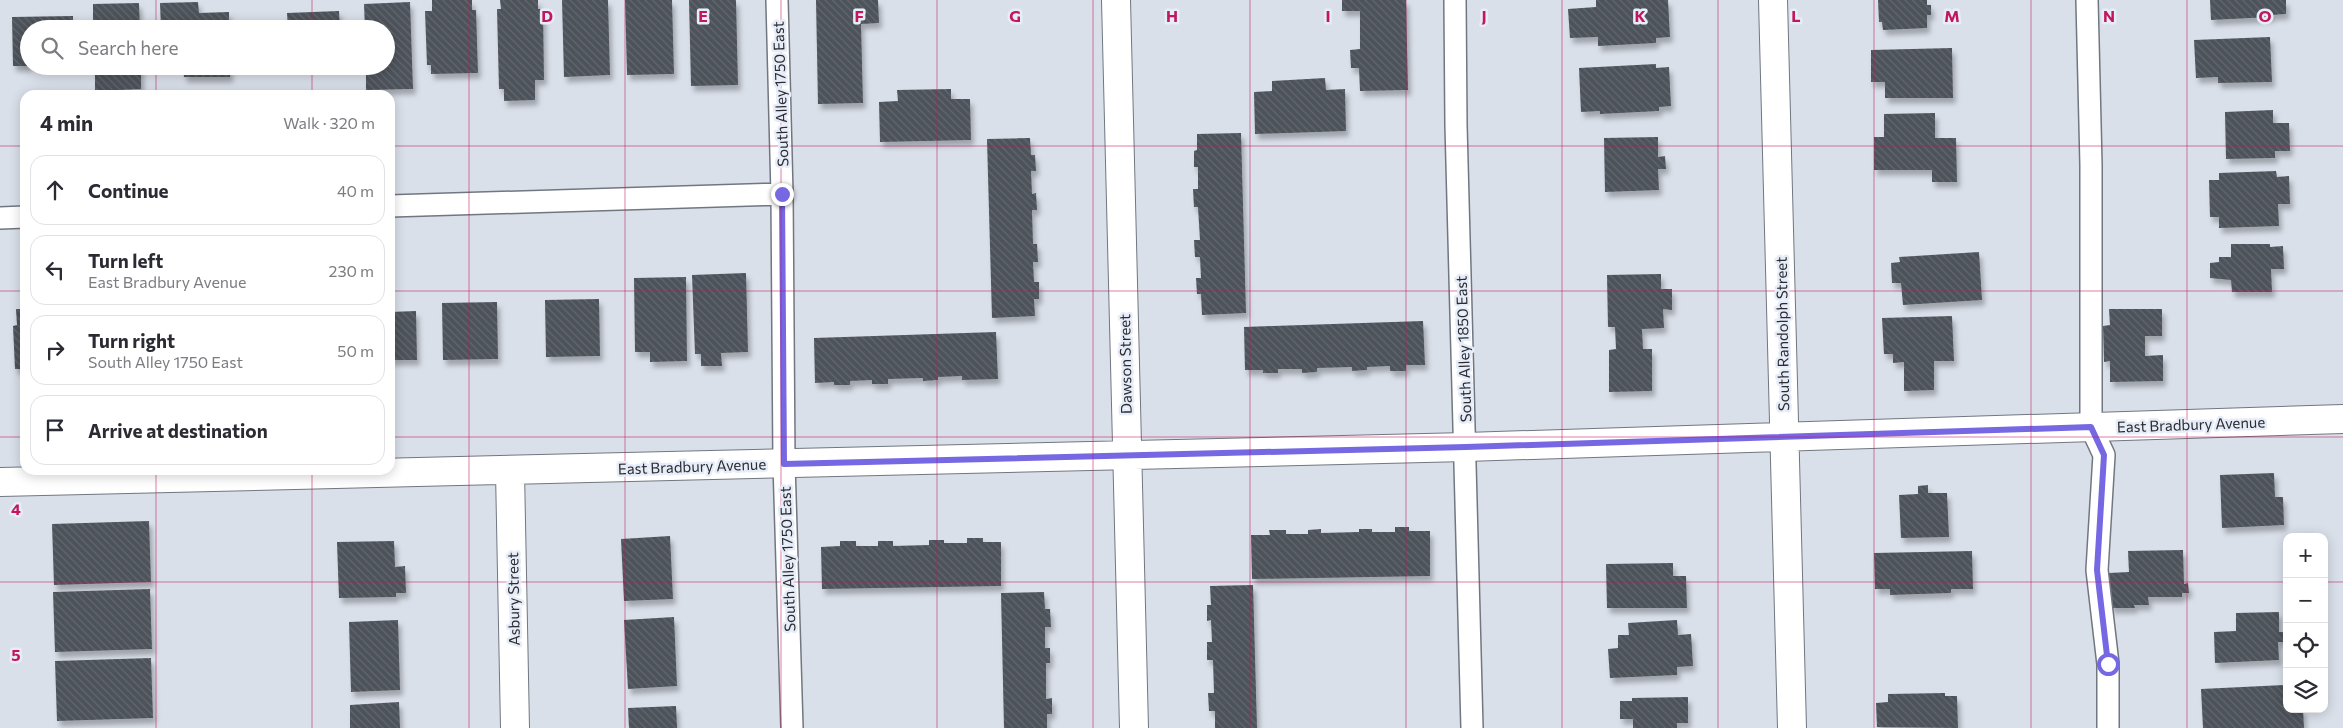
<!DOCTYPE html>
<meta charset="utf-8">
<style>
body{margin:0;font-family:Commissioner,sans-serif;background:#f2f2f3;color:#2b2b33}
.controls{position:absolute;right:15px;bottom:15px;display:grid;overflow:hidden;border-radius:10px;box-shadow:0 2px 12px #0003}
.controls button{width:45px;height:45px;display:grid;place-items:center;padding:0;border:0;border-bottom:1px solid #e1e1e2;background:#fff;color:#2b2b33;font:25px sans-serif}
.stop{position:absolute;width:15px;height:15px;margin:-11px;border:4px solid #7667e2;border-radius:50%;background:#fff}
.stop.end{background:#7667e2;border-color:#fff;box-shadow:0 1px 5px #0008}
.list{margin:0;padding:0;list-style:none}
h2{display:flex;justify-content:space-between;align-items:center;height:65px;margin:0;padding:0 20px;font-size:21px}
h2 small{font-size:16px;font-weight:400;color:#7c7c81}
.list li{display:grid;grid-template-columns:32px 1fr auto;gap:15px;align-items:center;box-sizing:border-box;height:70px;margin:0 10px 10px;padding:0 10px;border:1px solid #e1e1e2;border-radius:15px}
.list b{display:block;font-size:19px;white-space:nowrap}
.list p{margin:0;font-size:16px;white-space:nowrap;color:#7c7c81}
.list em{font-size:16px;font-style:normal;color:#7c7c81}
.icon{flex:none;width:28px;height:28px;fill:none;stroke:currentColor;stroke-width:2;stroke-linecap:round;stroke-linejoin:round}
.map{position:relative;flex:none;width:2343px;height:728px;overflow:hidden}
.search{position:absolute;background:#fff;box-shadow:0 2px 12px #0003;left:20px;top:20px;width:375px;height:55px;display:flex;align-items:center;gap:12px;box-sizing:border-box;padding:0 18px;border-radius:28px;color:#7c7c81;font-size:19px}
.panel{position:absolute;background:#fff;box-shadow:0 2px 12px #0003;left:20px;top:90px;width:375px;height:385px;border-radius:15px}
.map>svg:first-child{display:block}
.building{fill:url(#building-back-hatch);filter:url(#shadow)}
.lines{fill:none;stroke-linecap:round;stroke-linejoin:round}
.lane-casing{stroke:#717780;stroke-width:24}
.street-casing{stroke:#717780;stroke-width:30}
.lane{stroke:#fff;stroke-width:21}
.street{stroke:#fff;stroke-width:28}
.route{stroke:#7667e2;stroke-width:6}
.grid{fill:none;stroke:#c2185b;stroke-width:1;stroke-opacity:0.55}
.labels{text-anchor:middle;dominant-baseline:central;stroke-width:5;stroke-linejoin:round;paint-order:stroke}
.street-label{font-size:15px;fill:#2a2c30;stroke:#e7edf8}
.grid-label{font-size:16px;text-anchor:middle;font-weight:bold;fill:#c2185b;stroke:#e7edf8;stroke-width:5;stroke-linejoin:round;paint-order:stroke}
</style>
<div class="map">
<svg width="2343" height="728" viewBox="0 0 2343 728">
<defs>
<pattern id="building-back-hatch" width="6" height="6" patternUnits="userSpaceOnUse" patternTransform="scale(1.25)"><rect width="6" height="6" fill="#4d525a"/><path d="M-1 5l2 2M0 0l6 6M5-1l2 2" fill="none" stroke="#64686f"/></pattern>
<filter id="shadow"><feDropShadow dx="3" dy="5.5" stdDeviation="2.5" flood-color="#0004"/></filter>
</defs>
<rect width="100%" height="100%" fill="#dae0ea"/>
<path class="building" d="M432,0h40v10h4l2,63 -47,1v-9h-4l-2,-54h7z
M500,0h38v9h5l1,71h-9v20l-31,1v-12h-5l-2,-80h4z
M562,0h46l2,75 -46,2z
M625,0h47l2,74 -47,1z
M689,0h47l2,85 -47,1z
M816,0h62l1,23 -18,1 2,79 -45,1z
M1342,0h64l2,90 -48,1 -1,-23h-8l-1,-18 10,-1v-38h-18z
M1596,0h72l2,37 -14,1v5l-58,3v-9l-28,1 -2,-29 28,-2z
M1878,0h49v5h4v10h-4v13l-44,2 -1,-8h-3z
M2210,0h76v14l-15,1v2l-60,3z
M198,2l1,11 30,-1v17h-68l-1,-26z
M410,2l3,87 -47,1v-24h20v-37h-21l-1,-25z
M139,3l1,26h-47v-25z
M339,11l1,18h-52l-1,-16z
M73,16v13h-44v37h-16l-1,-49z
M2270,37l2,45 -54,1v-6l-22,1 -2,-38z
M1952,48l1,50h-68v-16h-14v-32z
M1656,64v4l13,-1 2,39 -12,1v4l-59,3v-3l-19,1 -2,-44z
M95,66h46v23l-46,2z
M183,66h47v11h-46z
M1325,78l1,12 19,-1 1,42 -91,3 -1,-42 18,-1v-10z
M951,89v10h19l1,41 -91,2 -1,-40 19,-1 -1,-11z
M2273,110v13h16l1,28h-15v7l-49,1 -1,-47z
M1935,113v25h21l1,44h-25v-12h-58v-33h10v-23z
M1241,133l5,180 -44,2 -1,-21h-4l-1,-16h5l-1,-21h-5l-1,-17h6l-2,-33h-4l-1,-18h5v-22h-4v-16l3,-1v-16z
M1658,137v20l7,-1 1,13h-8l1,21 -54,2 -1,-54z
M1030,138l1,17h4l1,16h-5l1,23 4,-1 1,17h-5l1,34h4l1,18h-5l1,20h5v17h-5l1,17 -43,2 -5,-179z
M2276,171l1,6 12,-1 1,28h-12l1,22 -60,2v-11h-9l-1,-37h10v-7z
M2231,244h39v3l13,-1 1,23h-13l1,23h-40l-1,-12 -21,-2v-15l9,-1v-5h12z
M1979,252l3,48 -79,5 -2,-22h-9l-1,-20 9,-1 -1,-5z
M746,273l2,79 -27,1 1,13h-21v-12h-6l-3,-79z
M1661,274v15h11v21l-9,-1 1,19 -22,1 1,20h9v42l-43,1v-42l7,-1 -1,-22h-7l-1,-52z
M686,277l1,84 -37,1v-10h-15l-1,-74z
M599,299l1,57 -54,1 -1,-57z
M497,302l1,57 -55,1 -1,-57z
M16,309h9v60h-10l-2,-43 4,-1z
M2109,309h53v27h-17v20l18,-1v26l-53,1v-21l-6,1 -1,-36 7,-1z
M416,311l1,49h-27v-48z
M1952,316l2,45h-20v29l-30,1v-29l-11,1v-9h-9l-2,-36z
M1423,321l2,44h-19v6h-16v-5l-23,1v3l-15,1v-4l-35,1v4l-15,1v-4h-24v4h-15v-3h-18l-1,-43z
M996,332l2,47 -36,1v-4l-24,1v3l-15,1v-3l-35,1v5h-16v-4l-22,1v4h-16v-3l-19,1 -1,-45z
M2274,473l1,24h8l1,28 -62,3 -2,-53z
M1928,485v8h19l2,44 -48,1 -2,-43 19,-1v-8z
M149,521l2,61 -97,3 -2,-61z
M1395,527h14v4h21v45l-178,3 -1,-44h19l-1,-5h17v4h22v-4l13,-1v4l38,-1v-3h13v3h23z
M670,536l3,63 -49,2 -3,-62z
M967,538h16v4h18v44l-179,3 -1,-42 19,-1v-5h16v5h22v-5h15v5l36,-1v-5h15v3h23z
M394,541l1,26 10,-1 1,27h-10v4l-57,1 -2,-56z
M2183,550l1,34 4,-1 1,10h-7v4h-34l1,8h-15l1,3h-25l-1,-35 20,-1 -1,-21z
M1972,551l1,38h-22v4l-61,2v-6h-15l-1,-36z
M1673,563v13h13l1,32h-80l-1,-44z
M1253,585l4,143h-42v-17h-6l-1,-18h6l-1,-33h-6v-18h5l-1,-22 -4,1v-16h4l-1,-19z
M150,589l2,60 -97,3 -2,-60z
M1044,592l1,17h5l1,18h-6v21h5v15h-4v36l6,-1v16h-5v14h-43l-3,-135z
M2279,612v20h5v10h-6l1,18 -64,3 -1,-31 22,-1v-18z
M674,617l3,69 -49,3 -4,-69z
M398,620l2,70 -49,2 -2,-70z
M1677,620l1,15 13,-1 2,32 -16,1v8l-67,3 -2,-29 10,-1v-13h11l-1,-12z
M151,658l2,60 -96,3 -2,-60z
M2284,685l3,24h16l1,19h-101l-2,-39z
M1945,693v3h12l1,32 -81,-1 -1,-24 12,-1v-8z
M1688,697v26h-11v5h-44v-9h-13v-18h12v-3z
M399,702l1,26h-50v-23z
M676,706l1,22h-48l-1,-20z"/>
<g class="lines">
<g class="lane-casing">
<path id="lane" d="M777,0l5,194 2,269 8,265
M1455,0l1,125 16,603
M2087,0l4,165v262l13,28 -7,115 11,94v64
M390,206l392,-12
M0,218l25,-1"/>
</g>
<g class="street-casing">
<path id="street" d="M1116,0l18,728
M1773,0l19,728
M510,471l5,257
M0,482l1466,-35 877,-28"/>
</g>
<use href="#lane" class="lane"/>
<use href="#street" class="street"/>
</g>
<g class="lines">
<path class="route" d="M782,194l2,270 682,-17 625,-20 13,28 -7,115 11,94"/>
</g>
<path class="grid" d="M156,0v29M312,0v29M469,0v728M625,0v728M781,0v728M937,0v728M1093,0v728M1250,0v728M1406,0v728M1562,0v728M1718,0v728M1874,0v728M2031,0v728M2187,0v728M156,66v29M312,66v29M0,146h25M390,146h1953M0,291h25M390,291h1953M0,437h25M390,437h1953M156,470v258M312,470v258M0,582h2287M2324,582h19"/>
<g class="labels">
<g class="street-label">
<text transform="translate(780 94) rotate(-92)">South Alley 1750 East</text>
<text transform="translate(1782 334) rotate(-91)">South Randolph Street</text>
<text transform="translate(1463 349) rotate(-92)">South Alley 1850 East</text>
<text transform="translate(1125 364) rotate(-91)">Dawson Street</text>
<text transform="translate(2191 424) rotate(-2)">East Bradbury Avenue</text>
<text transform="translate(692 466) rotate(-2)">East Bradbury Avenue</text>
<text transform="translate(787 559) rotate(-92)">South Alley 1750 East</text>
<text transform="translate(513 599) rotate(-91)">Asbury Street</text>
</g>
</g>
<g class="grid-label">
<text x="547" y="22">D</text>
<text x="703" y="22">E</text>
<text x="859" y="22">F</text>
<text x="1015" y="22">G</text>
<text x="1172" y="22">H</text>
<text x="1328" y="22">I</text>
<text x="1484" y="22">J</text>
<text x="1640" y="22">K</text>
<text x="1796" y="22">L</text>
<text x="1952" y="22">M</text>
<text x="2109" y="22">N</text>
<text x="2265" y="22">O</text>
<text x="16" y="515">4</text>
<text x="16" y="661">5</text>
</g>
</svg>
<div class="controls">
<button>+</button>
<button>−</button>
<button><svg class="icon" aria-label="locate" viewBox="0 0 24 24"><circle cx="12" cy="12" r="6"/><path d="M12 2v4M12 18v4M2 12h4M18 12h4"/></svg></button>
<button><svg class="icon" aria-label="layers" viewBox="0 0 24 24"><path d="M12 4l9 5-9 5-9-5zM3 14l9 5 9-5"/></svg></button>
</div>
<div class="stop" style="left:2108px;top:664px"></div>
<div class="stop end" style="left:782px;top:194px"></div>
<div class="search"><svg class="icon" aria-label="search" viewBox="0 0 24 24"><circle cx="10" cy="10" r="6"/><path d="M15 15l6 6"/></svg>Search here</div>
<section class="panel">
<h2>4 min<small>Walk · 320 m</small></h2>
<ul class="list">
<li><svg class="icon" aria-label="ahead" viewBox="0 0 24 24"><path d="M12 20V5M6 11l6-6 6 6"/></svg><div><b>Continue</b></div><em>40 m</em></li>
<li><svg class="icon" aria-label="left" viewBox="0 0 24 24"><path d="M17 20v-9H6M10 6l-5 5 5 5"/></svg><div><b>Turn left</b><p>East Bradbury Avenue</p></div><em>230 m</em></li>
<li><svg class="icon" aria-label="right" viewBox="0 0 24 24"><path d="M7 20v-9h11M14 6l5 5-5 5"/></svg><div><b>Turn right</b><p>South Alley 1750 East</p></div><em>50 m</em></li>
<li><svg class="icon" aria-label="arrive" viewBox="0 0 24 24"><path d="M6 21V4h12l-3 4 3 4H6"/></svg><div><b>Arrive at destination</b></div></li>
</ul>
</section>
</div>
